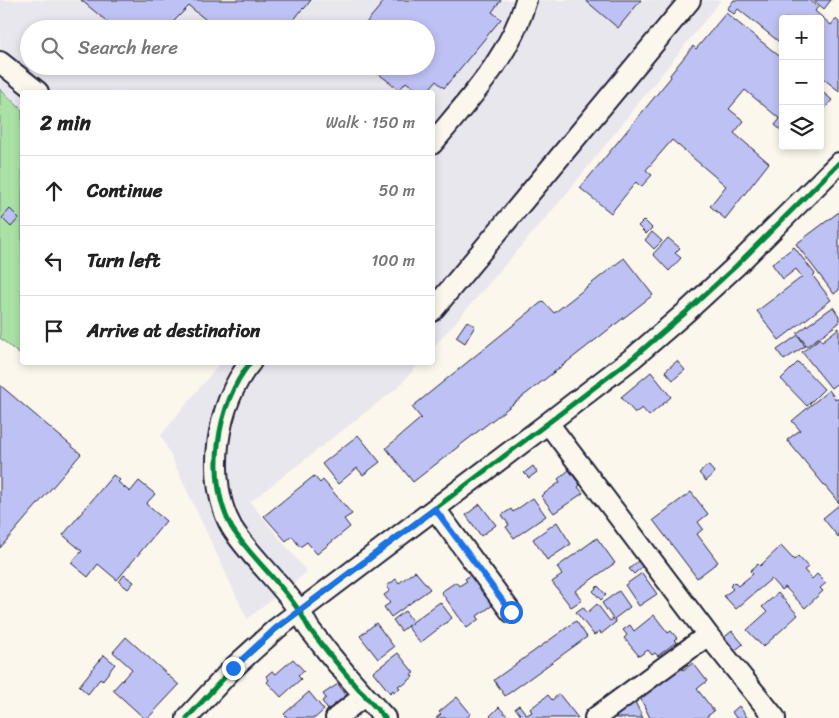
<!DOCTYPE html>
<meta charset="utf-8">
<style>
body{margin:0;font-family:Sriracha,sans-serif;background:#f2f2f2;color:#222}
.controls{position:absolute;right:15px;top:15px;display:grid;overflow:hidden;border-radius:5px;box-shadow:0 2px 8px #0003}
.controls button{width:45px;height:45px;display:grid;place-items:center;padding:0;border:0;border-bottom:1px solid #e0e0e0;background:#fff;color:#222;font:25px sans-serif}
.stop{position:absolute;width:15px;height:15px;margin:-11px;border:4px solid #1a73e8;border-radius:50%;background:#fff}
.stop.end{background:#1a73e8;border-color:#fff;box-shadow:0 1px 5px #0008}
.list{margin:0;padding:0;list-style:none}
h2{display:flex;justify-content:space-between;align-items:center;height:65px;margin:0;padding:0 20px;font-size:21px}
h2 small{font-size:16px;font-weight:400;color:#767676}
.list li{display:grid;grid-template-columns:32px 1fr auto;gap:15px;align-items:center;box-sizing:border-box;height:70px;padding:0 20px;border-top:1px solid #e0e0e0}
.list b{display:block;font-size:19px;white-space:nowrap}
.list em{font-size:16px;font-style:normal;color:#767676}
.icon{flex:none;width:28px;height:28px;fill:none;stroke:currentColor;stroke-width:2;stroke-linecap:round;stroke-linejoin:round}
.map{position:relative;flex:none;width:839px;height:718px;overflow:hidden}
.search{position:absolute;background:#fff;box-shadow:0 2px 8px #0003;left:20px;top:20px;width:415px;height:55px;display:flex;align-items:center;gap:12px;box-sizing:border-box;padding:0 18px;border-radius:28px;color:#767676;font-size:19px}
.panel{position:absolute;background:#fff;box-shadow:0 2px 8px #0003;left:20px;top:90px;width:415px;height:275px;border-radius:5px}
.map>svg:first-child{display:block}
.built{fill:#e9e7ee;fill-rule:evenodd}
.green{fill:#aae2a6;stroke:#668270}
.building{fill:#bec1f3;stroke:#22223b}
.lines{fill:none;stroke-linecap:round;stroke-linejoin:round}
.minor-casing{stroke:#22223b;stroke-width:24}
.minor{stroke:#fbf7ec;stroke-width:20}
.cycleway-casing{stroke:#fbf7ec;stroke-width:8}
.cycleway{stroke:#00873e;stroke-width:5}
.route{stroke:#1a73e8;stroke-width:6}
</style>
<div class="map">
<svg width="839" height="718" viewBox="0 0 839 718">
<rect width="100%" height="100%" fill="#fbf7ec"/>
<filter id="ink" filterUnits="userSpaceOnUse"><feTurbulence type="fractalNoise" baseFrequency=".02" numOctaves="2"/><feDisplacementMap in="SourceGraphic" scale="10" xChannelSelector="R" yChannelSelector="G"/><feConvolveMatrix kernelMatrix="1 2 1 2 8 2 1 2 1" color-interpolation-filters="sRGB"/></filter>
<g filter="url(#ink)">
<path class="built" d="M0,0h721l-158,198 -130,150 -1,-256h-410v30l-22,-18zM29,29h397v37h-397z
M220,363h200l-23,25 -147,114 57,70 -60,47 -86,-184z"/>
<path class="green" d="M0,89l22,21v240l-3,4 -19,-16z"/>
<path class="building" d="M81,0h230l-7,9 -1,-1 -16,21h-70l-28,-23 -17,17 2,1 -4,5h-54z
M385,0h116l-9,12 9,7 -57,69 -8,-7 -9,11h-8l-13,-10 -7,8 -30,-24h57v-37h-65z
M585,0h56l-23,28z
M734,0h76l8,7 -3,4 16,14 5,-6 3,3v69l-19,-15v-57h-37v26l-45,-36 -4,5 -7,-5z
M813,0h18l-7,9z
M726,13l57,46v73l-8,-7 5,-6 -35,-29 -16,19 15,12 -10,12 35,30 -44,56 -15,-13 16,-20 -54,-46 -26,30 6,5 -11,12 -5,-5 -25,31 -31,-25 91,-111 -1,-2 23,-29 3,3z
M820,90l12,10 -12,14z
M10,209l9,9 -8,9 -9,-9z
M839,212v78l-5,4 -38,-50z
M644,220l8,8 -6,6 -8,-8z
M652,232l10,9 -8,8 -9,-9z
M668,238l12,10 -5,5 6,5 -12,13 -16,-17z
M794,247l21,27 -2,2 18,24 -52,40 -22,-29 45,-34 -6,-8 -13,10 -11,-15z
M624,258l29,37 -240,187 -27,-34 35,-30 -9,-11 131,-106 11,12z
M833,307l6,9v7l-32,23 -10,-13z
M467,321l8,5 -10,17 -9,-6z
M839,328v54l-8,6 -29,-36 18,-14 2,3z
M798,335l7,11 -21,14 -7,-10z
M677,361l8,9 -12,10 -8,-9z
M798,362l26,27 -17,17 -26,-27z
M651,372l20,25 -22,19 -7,-8 -7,5 -14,-16z
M0,385l81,69 -81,94z
M829,390l7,10 3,-2v105l-52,-63 13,-10 -8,-9z
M358,435l22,27 -17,13 -6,-7 -19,16 -16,-20z
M708,465l7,8 -9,8 -7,-8z
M533,466l4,6 -8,6 -5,-5z
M569,470l11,15 -2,2 5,6 -29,20 -13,-17 19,-14 -2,-3z
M113,475l7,5 -2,2 12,10 9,-11 16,13 -9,10 20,17 -49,59 -19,-16 -10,13 -17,-14 11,-12 -19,-16z
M314,476l6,7 3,-3 29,34 -8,5 6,8 -33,27 -10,-12 -7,5 -8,-11 -6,5 -22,-25z
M691,492l17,22 -10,8 5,7 -6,5 21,28 -21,16 -44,-58z
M533,498l13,18 -32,22 -8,-11 3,-2 -7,-10 9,-6 2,3z
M480,504l16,21 -15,11 -15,-21z
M839,505v33l-16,-20z
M557,522l14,22 -24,16 -14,-21z
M597,538l18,25 -40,28 7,9 -11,7 -19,-25 10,-7 -5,-8z
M781,546l13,14 4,-4 10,11 -4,3 8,9 5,-5 9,9 -6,5 3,3 -18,17 -20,-21 -4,3 -10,-11 -35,30 -12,-13 9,-7 -3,-3 4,-4 4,4 15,-12 -3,-3 8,-7 2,2z
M638,561l5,5 -9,8 -5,-5z
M415,571l15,18 -39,28 -7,-10 6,-4 -6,-8 6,-4 -3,-5 9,-7 3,4z
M642,573l15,21 -18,12 -14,-21z
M471,574l22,31 -16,11 2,3 -12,9 -26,-36 15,-10 3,4 8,-5 -2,-2z
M124,575l10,7 -6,7 -9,-7z
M598,586l8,9 -5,5 -8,-9z
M619,591l11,16 -16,12 2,3 -15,12 -1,-3 -6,4 -18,-23 7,-5 4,6 10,-9 13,17 3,-2 -11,-16z
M778,593l20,22 -35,32 -16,-17 20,-18 -5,-5z
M440,602l12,16 -32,25 -13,-17z
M405,611l8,11 -12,9 -8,-11z
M654,615l14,18 3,-2 6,7 -3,2 2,2 -18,14 -3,-3 -3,2 -4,-5 -9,6 -15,-18 3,-3 -4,-5 7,-5 4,6z
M576,621l11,16 -82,59 -11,-16z
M376,623l18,24 -16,12 -18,-23z
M732,631l11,13 -11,9 -11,-13z
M126,637l53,48 -31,33h-4l-31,-28 19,-21 -19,-17z
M398,653l16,20 -3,1 2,3 -11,9 -1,-2 -3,2 2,2 -6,4 -1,-2 -3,3 -17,-21z
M104,655l11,9 -13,17 -2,-2 -12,15 -9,-8z
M293,659l11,12 -6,5 3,3 -20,18 -14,-15 2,-2 -3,-4 6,-5 4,3z
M693,663l14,18 -10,8 17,22 -9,7h-55l-10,-21 41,-30 2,3z
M338,684l9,12 -19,14 -6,-9 4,-3 -3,-4z
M309,692l15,18 -9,8h-27l-4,-4z
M559,694l19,24h-55l-8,-10 4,-3 8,10 5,-3 -2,-3 18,-14 4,5z
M457,697l14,17 -5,4h-30l5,-4 -2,-2z
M635,702l8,16h-28l-1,-3 11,-5 -1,-4z
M739,706l8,11 -2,1h-9l-4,-6z
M499,707l10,11h-17l-2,-2z"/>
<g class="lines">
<g class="minor-casing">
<path id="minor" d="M0,62l38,30
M432,144c37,-45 78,-87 94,-144
M432,311l258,-311
M251,362c-35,41 -46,119 -19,166 19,30 48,53 67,83 5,6 7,14 12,20 23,30 48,59 74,87
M548,423l160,212 67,83
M435,509l76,103
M187,718l46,-50 43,-39 272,-206 86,-66 51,-44 51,-47 103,-103
M336,718l28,-22
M595,718l113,-83"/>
</g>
<use href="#minor" class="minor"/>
<g class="cycleway-casing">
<path id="cycleway" d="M251,362c-35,41 -46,119 -19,166 19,30 48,53 67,83 5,6 7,14 12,20 23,30 48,59 74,87
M187,718l46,-50 43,-39 272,-206 86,-66 51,-44 51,-47 103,-103"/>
</g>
<use href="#cycleway" class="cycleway"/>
</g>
</g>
<g class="lines" filter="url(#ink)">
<path class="route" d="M233,668l43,-40 159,-119 76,103"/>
</g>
</svg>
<div class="controls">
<button>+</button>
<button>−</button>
<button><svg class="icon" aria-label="layers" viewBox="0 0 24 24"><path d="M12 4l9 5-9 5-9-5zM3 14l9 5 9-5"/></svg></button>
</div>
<div class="stop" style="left:511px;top:612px"></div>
<div class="stop end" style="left:233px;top:668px"></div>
<div class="search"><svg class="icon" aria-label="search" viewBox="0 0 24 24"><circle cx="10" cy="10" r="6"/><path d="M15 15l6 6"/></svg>Search here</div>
<section class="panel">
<h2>2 min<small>Walk · 150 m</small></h2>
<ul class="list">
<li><svg class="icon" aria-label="ahead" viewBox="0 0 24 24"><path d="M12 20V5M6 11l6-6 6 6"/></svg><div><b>Continue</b></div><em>50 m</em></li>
<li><svg class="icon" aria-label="left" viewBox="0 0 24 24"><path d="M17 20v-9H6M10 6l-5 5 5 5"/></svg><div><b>Turn left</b></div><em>100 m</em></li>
<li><svg class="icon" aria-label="arrive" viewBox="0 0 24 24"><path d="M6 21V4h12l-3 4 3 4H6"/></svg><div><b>Arrive at destination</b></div></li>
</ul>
</section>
</div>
